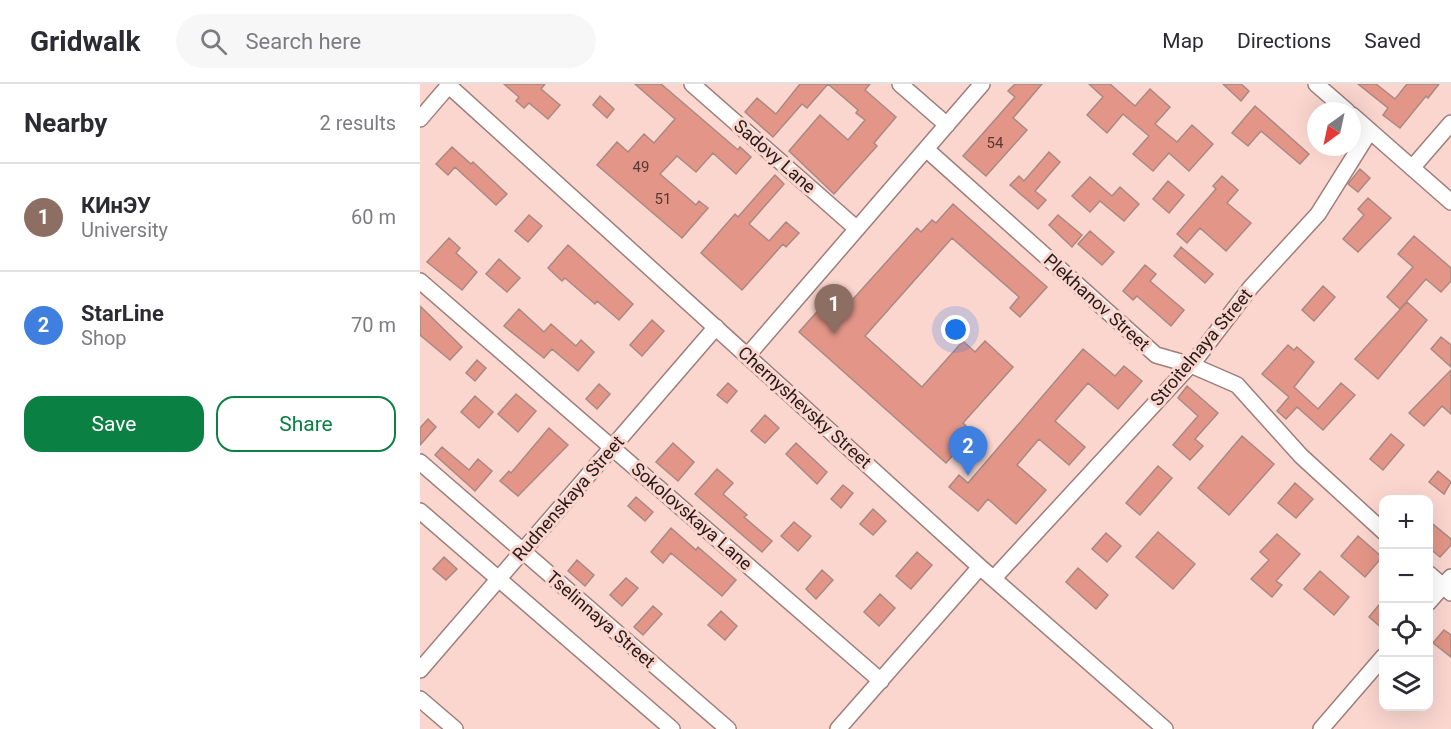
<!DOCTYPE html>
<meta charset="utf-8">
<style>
body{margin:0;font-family:Roboto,sans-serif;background:#f7f7f7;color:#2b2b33}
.controls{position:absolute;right:18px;bottom:18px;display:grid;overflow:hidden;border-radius:12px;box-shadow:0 6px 24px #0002}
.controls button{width:54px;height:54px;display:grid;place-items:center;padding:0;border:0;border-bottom:2px solid #e1e1e2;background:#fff;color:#2b2b33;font:30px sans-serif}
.compass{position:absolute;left:887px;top:18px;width:54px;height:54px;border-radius:50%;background:#fff;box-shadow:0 6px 24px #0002;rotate:213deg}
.you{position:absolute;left:536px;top:246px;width:21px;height:21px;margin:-15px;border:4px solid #fff;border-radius:50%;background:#1a73e8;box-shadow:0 0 0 9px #1a73e833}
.badge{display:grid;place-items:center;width:39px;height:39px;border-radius:50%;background:#0b8043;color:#fff;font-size:20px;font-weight:700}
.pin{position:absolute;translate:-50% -50px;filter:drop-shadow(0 2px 3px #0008)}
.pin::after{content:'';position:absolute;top:32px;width:21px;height:18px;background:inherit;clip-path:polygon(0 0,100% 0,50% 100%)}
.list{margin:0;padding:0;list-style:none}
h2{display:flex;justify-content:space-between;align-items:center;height:78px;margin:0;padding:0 24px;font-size:26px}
h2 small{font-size:20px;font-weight:400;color:#7c7c81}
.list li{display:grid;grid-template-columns:39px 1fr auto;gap:18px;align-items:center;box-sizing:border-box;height:108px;padding:0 24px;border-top:2px solid #e1e1e2}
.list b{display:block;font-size:22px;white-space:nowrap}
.list p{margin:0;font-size:20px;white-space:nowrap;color:#7c7c81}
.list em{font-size:20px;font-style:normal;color:#7c7c81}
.actions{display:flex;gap:12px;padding:18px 24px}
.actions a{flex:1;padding:14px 0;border:2px solid #0b8043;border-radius:18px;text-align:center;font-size:21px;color:#0b8043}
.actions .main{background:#0b8043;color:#fff}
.icon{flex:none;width:33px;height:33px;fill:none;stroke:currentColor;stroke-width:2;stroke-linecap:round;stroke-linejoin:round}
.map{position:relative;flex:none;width:1031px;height:645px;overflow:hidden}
header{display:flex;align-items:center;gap:36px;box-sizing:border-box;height:84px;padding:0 30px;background:#fff;border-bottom:2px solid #e1e1e2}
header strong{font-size:28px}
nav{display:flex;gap:33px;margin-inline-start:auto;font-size:21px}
.search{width:420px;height:54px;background:#f7f7f7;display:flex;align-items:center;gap:15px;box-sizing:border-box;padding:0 21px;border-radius:33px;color:#7c7c81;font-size:22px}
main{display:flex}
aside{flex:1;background:#fff}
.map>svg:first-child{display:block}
.building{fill:#e39687;stroke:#a98982;stroke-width:1.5}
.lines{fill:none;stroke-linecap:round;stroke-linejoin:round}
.minor-casing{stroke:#9e7e78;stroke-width:18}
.minor{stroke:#fff;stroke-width:15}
.labels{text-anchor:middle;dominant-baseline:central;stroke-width:6;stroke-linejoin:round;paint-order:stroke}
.number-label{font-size:15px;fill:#573a34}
.street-label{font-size:18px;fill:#281b19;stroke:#fad6cf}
</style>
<header>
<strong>Gridwalk</strong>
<div class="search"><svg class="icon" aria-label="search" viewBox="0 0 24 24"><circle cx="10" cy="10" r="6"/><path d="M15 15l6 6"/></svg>Search here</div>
<nav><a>Map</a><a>Directions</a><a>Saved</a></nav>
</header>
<main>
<aside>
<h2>Nearby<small>2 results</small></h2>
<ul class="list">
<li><span class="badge" style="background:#8d6e63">1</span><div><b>КИнЭУ</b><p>University</p></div><em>60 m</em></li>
<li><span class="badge" style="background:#3f7fe0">2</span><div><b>StarLine</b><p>Shop</p></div><em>70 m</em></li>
</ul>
<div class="actions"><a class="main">Save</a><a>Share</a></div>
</aside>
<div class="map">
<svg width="1031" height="645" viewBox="0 0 1031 645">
<rect width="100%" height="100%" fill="#fad6cf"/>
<path class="building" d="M84,0h41l-4,5 19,16 -12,14 -19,-16 -5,5 -8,-7 3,-4z
M215,0h26l77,66 2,-3 11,10 -15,17 -23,-21 -17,19 -19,-16 -17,18 36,31 3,-4 9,7 -26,30 -85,-73 20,-23 11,10 16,-18 10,9 21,-24z
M380,0h70l-5,6 31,27 -22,26 3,3 -43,48 -45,-43 31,-36 28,25 17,-20 -9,-7 2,-3 -30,-26 -21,24 -5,-4 -29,33 -28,-25 12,-14 19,16z
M595,0h27l-29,34 14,12 -41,46 -23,-20 52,-59 -7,-6z
M669,0h21l25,22 15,-17 20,18 -15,17 22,18 15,-17 21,19 -24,27 -20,-18 -16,18 -20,-17 16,-18 -26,-22 -16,19 -20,-18 16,-18z
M803,0h18l8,7 -8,10z
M938,0h18l19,15 12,-15h32l-11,14 -2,-2 -26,32 -17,-13 5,-7z
M180,12l14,13 -7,9 -14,-13z
M835,22l54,48 -9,10 -39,-33 -13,15 -16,-13z
M32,63l19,17 2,-2 34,32 -11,11 -41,-38 -7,8 -12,-11z
M629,68l11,10 -25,29 11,9 -8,9 -28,-24 9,-9 5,5z
M940,85l10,9 -12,14 -10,-8z
M355,91l9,9 -35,40 20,17 17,-19 13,11 -13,14 -3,-3 -41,46 -41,-37 34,-39 3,3z
M802,92l16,14 -11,13 24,20 -25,28 -26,-23 -13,15 -10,-9 39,-45 -3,-3z
M670,93l22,19 8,-9 19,17 -15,17 -24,-20 -10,11 -18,-16z
M748,97l16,14 -15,18 -16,-14z
M948,114l23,20 -33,34 -15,-13 21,-24 -6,-6z
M533,120l94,83 -27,30 -10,-9 9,-11 -67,-59 -87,98 57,51 41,-46 12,11 10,-11 28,26 -50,56 10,10 -27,30 -147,-131 33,-37 14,12 71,-79 4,4 11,-12 4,3z
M109,131l13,11 -14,16 -13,-11z
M638,131l24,20 -10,12 -23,-22z
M670,147l24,21 -12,13 -24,-21z
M994,152l37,32v13l-10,11 -15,-13 -26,30 -13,-12 26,-30 -15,-13z
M29,154l11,10 -4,5 21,19 -15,18 -35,-28z
M148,161l65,59 -14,16 -22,-19 -2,3 -30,-26 -3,3 -14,-13z
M761,163l32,27 -8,9 -31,-27z
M79,175l21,19 -13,14 -21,-18z
M725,181l11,9 -6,7 34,29 -13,16 -34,-30 -4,4 -10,-9z
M903,202l12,11 -21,24 -12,-11z
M987,218l20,18 -49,59 -23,-20z
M0,222l42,41 -12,13 -30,-25z
M99,225l25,23 7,-8 25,22 5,-6 13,12 -16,19 -26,-22 -8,9 -40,-32z
M232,236l12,11 -22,25 -12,-11z
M1021,253l10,8v22l-20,-18z
M868,261l6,5 3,-3 17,15 -20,25 24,22 23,-26 14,12 -32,35 -26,-23 -11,12 -9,-8 12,-14 -27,-23z
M663,265l32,27 9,-10 18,15 -24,28 -30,-26 -33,38 30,26 -16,18 -30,-26 -22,26 29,25 -30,34 -28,-25 -10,12 -29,-24 10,-12 9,8z
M57,276l9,8 -11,13 -9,-8z
M1031,286v44l-9,-8 -18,20 -15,-13z
M308,299l9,8 -10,12 -10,-8z
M179,300l11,10 -13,15 -11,-10z
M767,302l31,27 -23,26 8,7 -13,14 -17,-15 25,-29 -20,-18z
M96,310l20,17 -18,21 -20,-18z
M55,312l18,16 -14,16 -18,-16z
M345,331l14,13 -14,15 -14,-12z
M8,335l8,8 -16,18v-17z
M129,344l19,17 -50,51 -18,-15 9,-10 2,2z
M971,350l13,11 -21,25 -13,-11z
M822,352l32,28 -45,51 -31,-27z
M253,359l21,19 -16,19 -22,-19z
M376,359l31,29 -10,12 -31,-30z
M22,363l27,23 9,-11 14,12 -17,20 -40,-36z
M738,382l14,12 -32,37 -14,-12z
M297,385l16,14 -10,11 24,21 -3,2 28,24 -10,11 -67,-58z
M1018,387l13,11 -7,12 -15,-12z
M875,399l18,16 -17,19 -18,-15z
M423,401l10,8 -12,15 -10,-9z
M216,413l17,15 -8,9 -17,-15z
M453,425l13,12 -13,14 -13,-11z
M1008,436l23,19v6l-11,12 -12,-10z
M374,438l17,14 -13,15 -17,-15z
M251,444l25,22 2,-3 38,33 -14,16 -51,-43 -8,10 -12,-11z
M738,448l37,32 -22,25 -37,-32z
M686,449l15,13 -14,16 -15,-13z
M857,450l23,20 -24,27 6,4 -10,12 -21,-18 18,-19 -9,-8z
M938,452l24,21 -17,20 -24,-21z
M497,468l15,13 -21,24 -15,-13z
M24,473l13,12 -11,11 -13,-11z
M157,476l17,15 -9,11 -17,-15z
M658,484l30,27 -12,14 -30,-27z
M402,486l11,10 -17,19 -10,-10z
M900,487l29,26 -15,18 -30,-26z
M206,494l12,10 -16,18 -12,-11z
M460,510l15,14 -16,18 -15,-14z
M963,516v29l-14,-12z
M233,522l9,8 -19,21 -9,-8z
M301,527l16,15 -12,14 -17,-15z
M1024,546l7,5v22l-18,-14z"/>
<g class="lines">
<g class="minor-casing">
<path id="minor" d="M27,0l533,483 185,162
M272,0l165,145
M480,0l47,41
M896,0l31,27
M932,31l99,87
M0,35l30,-35
M506,65l230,206 35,10 46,20 64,71 83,76
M992,84l39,-45
M0,197l461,400
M328,271l234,-271
M0,378l308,267
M0,427l252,218
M1008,489l23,20
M574,494l202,-219 55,-72 67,-73 52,-83
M1008,519l23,-26
M0,586l296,-343
M0,615l35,30
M418,645l142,-162
M901,645l63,-73"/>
</g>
<use href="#minor" class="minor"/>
</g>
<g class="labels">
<g class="number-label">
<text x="575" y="59">54</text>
<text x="221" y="83">49</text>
<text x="243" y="115">51</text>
</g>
<g class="street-label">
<text transform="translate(355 72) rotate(41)">Sadovy Lane</text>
<text transform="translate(677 218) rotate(42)">Plekhanov Street</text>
<text transform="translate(781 263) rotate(-50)">Stroitelnaya Street</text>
<text transform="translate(385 323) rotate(42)">Chernyshevsky Street</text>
<text transform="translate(148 414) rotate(-49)">Rudnenskaya Street</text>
<text transform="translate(272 432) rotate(41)">Sokolovskaya Lane</text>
<text transform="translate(181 535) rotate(41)">Tselinnaya Street</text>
</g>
</g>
</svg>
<div class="controls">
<button>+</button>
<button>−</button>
<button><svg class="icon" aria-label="locate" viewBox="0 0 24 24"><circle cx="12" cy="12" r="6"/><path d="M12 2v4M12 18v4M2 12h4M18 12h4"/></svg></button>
<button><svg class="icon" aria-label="layers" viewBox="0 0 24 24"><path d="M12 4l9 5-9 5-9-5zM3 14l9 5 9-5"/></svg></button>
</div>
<svg class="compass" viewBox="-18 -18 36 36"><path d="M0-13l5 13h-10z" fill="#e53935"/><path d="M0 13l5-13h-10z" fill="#7c7c81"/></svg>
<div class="you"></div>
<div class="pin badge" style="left:414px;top:250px;background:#8d6e63">1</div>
<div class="pin badge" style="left:548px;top:392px;background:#3f7fe0">2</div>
</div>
</main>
